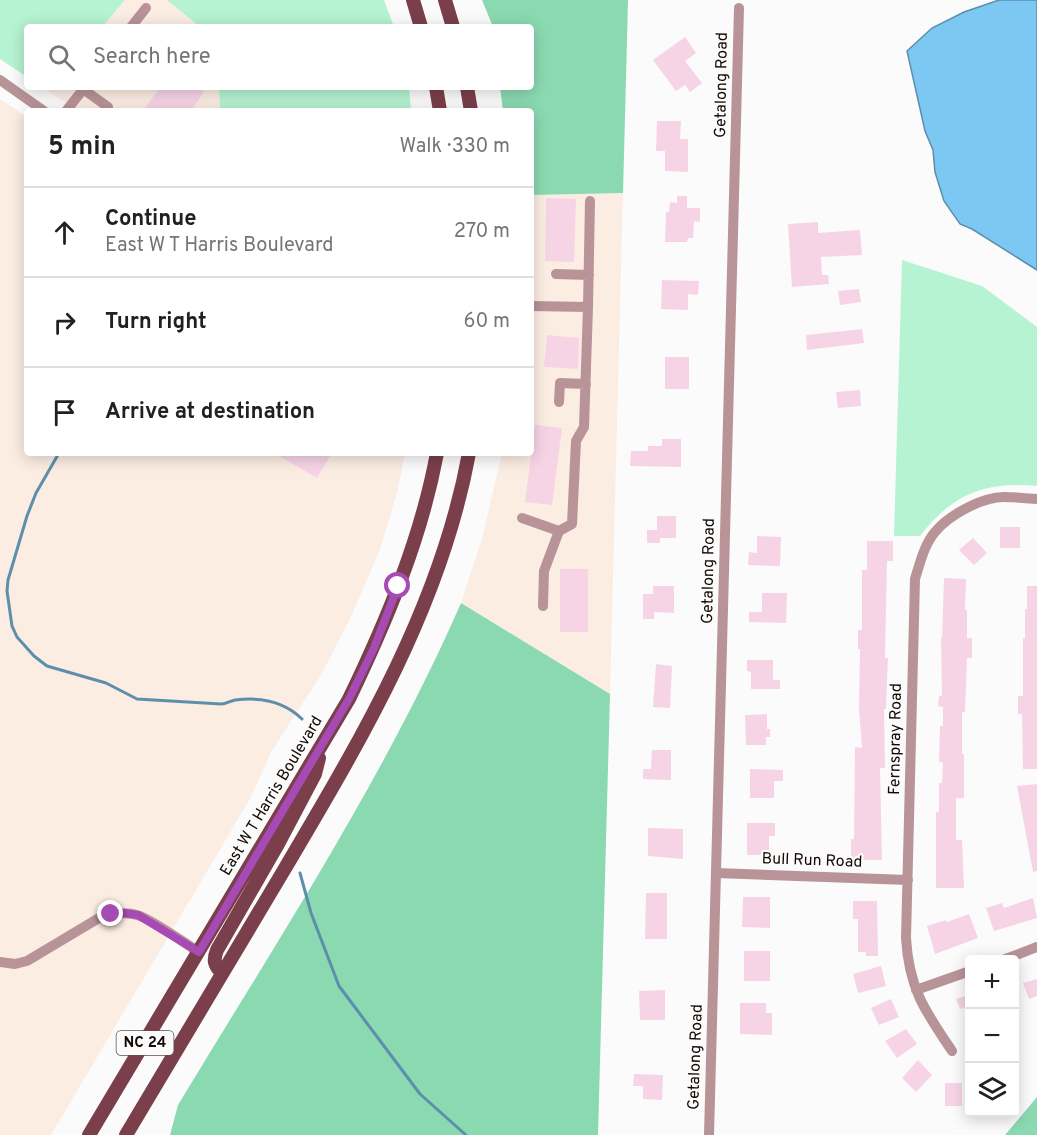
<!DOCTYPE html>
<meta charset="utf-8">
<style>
body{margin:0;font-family:Overpass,sans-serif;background:#f2f2f2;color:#202124}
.controls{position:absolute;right:18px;bottom:18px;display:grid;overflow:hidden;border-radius:6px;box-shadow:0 3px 15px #0003}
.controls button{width:54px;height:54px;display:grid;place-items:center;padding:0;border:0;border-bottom:2px solid #e0e0e0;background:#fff;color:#202124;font:30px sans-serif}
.stop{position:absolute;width:18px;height:18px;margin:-14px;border:4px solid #a64ab4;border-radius:50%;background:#fff}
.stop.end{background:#a64ab4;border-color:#fff;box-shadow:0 2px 6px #0008}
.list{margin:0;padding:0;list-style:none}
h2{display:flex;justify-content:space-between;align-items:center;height:78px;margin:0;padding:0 24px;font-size:26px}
h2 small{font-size:20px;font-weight:400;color:#757577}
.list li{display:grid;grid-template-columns:39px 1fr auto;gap:18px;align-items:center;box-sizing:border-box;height:90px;padding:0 24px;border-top:2px solid #e0e0e0}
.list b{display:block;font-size:22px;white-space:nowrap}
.list p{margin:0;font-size:20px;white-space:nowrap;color:#757577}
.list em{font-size:20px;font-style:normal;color:#757577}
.icon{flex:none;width:33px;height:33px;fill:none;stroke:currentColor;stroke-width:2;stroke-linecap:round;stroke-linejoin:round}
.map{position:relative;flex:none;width:1037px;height:1135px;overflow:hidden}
.search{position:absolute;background:#fff;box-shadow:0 3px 15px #0003;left:24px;top:24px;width:510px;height:66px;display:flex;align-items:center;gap:15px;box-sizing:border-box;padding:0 21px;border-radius:6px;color:#757577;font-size:22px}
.panel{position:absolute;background:#fff;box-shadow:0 3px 15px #0003;left:24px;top:108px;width:510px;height:348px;border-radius:6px}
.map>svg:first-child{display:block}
.built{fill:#fcede3}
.green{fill:#b5f3d2}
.forest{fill:#8ad9b1}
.water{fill:#7cc8f3;stroke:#5d8fac;stroke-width:1.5}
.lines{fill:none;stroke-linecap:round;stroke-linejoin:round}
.stream{stroke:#5d8fac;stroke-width:3}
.building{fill:#f6d4e6}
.minor{stroke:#b89499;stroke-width:10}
.major{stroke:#7a3f4b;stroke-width:14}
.route{stroke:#a64ab4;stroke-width:8}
.labels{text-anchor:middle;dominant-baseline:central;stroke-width:4.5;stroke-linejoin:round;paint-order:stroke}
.shield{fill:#fbfbfb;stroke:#59524f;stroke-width:1.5}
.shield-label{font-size:15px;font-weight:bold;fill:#140a05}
.street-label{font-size:16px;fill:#140a05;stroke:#fbfbfb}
</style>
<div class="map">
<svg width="1037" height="1135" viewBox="0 0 1037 1135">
<rect width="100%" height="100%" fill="#fbfbfb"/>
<path class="built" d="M125,0h42l33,27h-98z
M42,87h177l1,24h-142z
M0,99l27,18v336h378l-7,36 -18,61 -31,71 -28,54 -50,77 -20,45 -200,338h-51z
M623,193l-13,501 -149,-91 21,-64 20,-86h29v-258z"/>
<path class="green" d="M0,0h125l-23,27h-75v50l-27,-18z
M167,0h217l10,27h-194z
M219,87h190l2,24h-191z
M902,260l80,26 55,41v159c-52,-5 -86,9 -117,50h-26z"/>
<path class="forest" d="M482,0h146l-5,193 -92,2v-84h-28l-3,-24h31v-60h-38z
M461,603l149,91 -12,441h-428l8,-30c99,-164 206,-326 283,-502z
M1037,1097v38h-32z"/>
<path class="water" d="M999,0h38v270l-65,-41 -12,-5 -16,-23 -9,-29 -2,-22 -8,-19 -18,-80 25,-23 32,-16z"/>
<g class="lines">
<path class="stream" d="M59,453l-23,40 -9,23 -19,64 -1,11 5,35 5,11 17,19 13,10 59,17 31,16 84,5c5,0 9,-3 14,-4 24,-3 49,1 67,19
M300,873l11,40 28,73 81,108 46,41"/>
</g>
<path class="building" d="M685,37l11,16 -11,8 17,22 -12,9 -5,-7 -9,6 -23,-31z
M160,87h37l7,5 -13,19h-48z
M657,121h24l-1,18h8v33l-23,-1v-20h-9z
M677,196h10v12h13v14l-6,-1 -1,17h-5l-1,4h-22l1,-30h3l1,-10 7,1z
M546,198l30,1 -2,63 -29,-1z
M818,222v11l42,-3 2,25 -41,2 1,18h6l1,9 -37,3 -4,-63z
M662,280l37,1 -1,14 -10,-1v16l-27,-1z
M859,289l2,13 -21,3 -2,-14z
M862,329l2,14 -57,7 -1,-15z
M547,335l32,3 -1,31 -34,-2z
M665,357h24v32h-24z
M860,390l1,16 -23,2 -2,-16z
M535,425l27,3 -10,77 -27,-3z
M662,439h19v28l-51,-1 1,-15h17v-5h14z
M274,453h58l-15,25z
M657,516h19v22h-16v5h-13v-13h10z
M1000,527h20v21h-20z
M757,536l24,1 -1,29 -32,-1 1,-13 8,1z
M973,538l14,15 -13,12 -15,-15z
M867,541h26v20h-6l-2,97h3l-1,21 -1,30h-2l1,59h-5l2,92h-31v-21h3l1,-92 7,1 -3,-40 1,-59h-2v-19h4v-60h5z
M560,569h28v63h-28z
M944,578l22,1 -1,31h2v28h5v20h-5l-2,54h-3v42h2v44h-8v42h6l2,48h-28v-76h3v-29h3l1,-21h-4l1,-36h3v-19l-5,-1 1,-10h3l-1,-58h1z
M653,586h21v27l-20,-1v7h-11v-25h10z
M1027,586h10v183h-14l-1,-55h-4v-18h5v-58h2v-29h2z
M762,593h25l-1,30 -37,-1v-10h13z
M747,660h26v20h7v9h-29v-17l-4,-1z
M656,664l16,2 -2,42 -17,-1z
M767,714v15h3v8h-4v8h-20l-1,-30z
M652,750h19v30l-28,-1v-10h8z
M750,769l33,1v11h-9v17h-24z
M1037,784v87l-4,1 -16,-86z
M747,823h28v13h-6v19h-22z
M648,828l35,1v30l-35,-3z
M646,893h21v46h-22z
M743,897h27v31l-28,-1z
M1033,898l4,20 -43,13 -8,-23 16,-5 2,5z
M853,901h24l1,55h-12v-4h-8v-33h-5z
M969,914l9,24 -43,16 -8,-28 19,-6 1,2z
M744,951h26v30h-26z
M881,966l5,20 -28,7 -5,-19z
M1037,979v17l-8,3 -6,-16z
M665,990v30h-25l-1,-29z
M969,995v11l-9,3 -4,-10z
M891,999l8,18 -20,8 -8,-17z
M740,1003h26v10h6v22l-32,-1z
M906,1029l11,15 -20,14 -12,-17z
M918,1060l14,15 -16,17 -14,-14z
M634,1074l29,1 -1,25 -19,-1v-13h-10z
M945,1083h17v23h-17z"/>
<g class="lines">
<path class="minor" d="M131,27l15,-19
M0,80l44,31
M83,89l25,18
M66,111l19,-24
M556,274l33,1
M531,306l57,1 -4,120 -8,14 -4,83 -13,7 -15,40 -1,35
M588,307l2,-106
M559,402l1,-19 26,1
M522,518l37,13
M716,873l192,7
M1003,960l34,-13
M0,962l15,2 12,-3 72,-43c12,-4 25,-7 38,-3 15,4 47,28 62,37
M916,990l54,-19
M952,1051c-27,-40 -43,-62 -46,-113l9,-359c5,-16 9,-34 20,-47 14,-17 47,-35 69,-35 11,0 22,1 33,2
M709,1135l30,-1127"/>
<path class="major" d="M413,0l8,27
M445,0l8,27
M436,87l4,24
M467,87l4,24
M222,973c-8,-8 -9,-13 -5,-23l61,-106 37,-70 4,-16
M89,1135l260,-436c38,-79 72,-160 88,-246
M126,1135c53,-88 105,-177 158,-265 78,-132 157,-264 185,-417"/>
</g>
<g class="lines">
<path class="route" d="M111,914l13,-1 14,2 61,37 150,-253 25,-51 24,-62"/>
</g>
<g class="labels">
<rect class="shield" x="116.5" y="1031" width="57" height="24" rx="4.5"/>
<g class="shield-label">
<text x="145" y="1043">NC 24</text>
</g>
<g class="street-label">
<text transform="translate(722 85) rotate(-89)">Getalong Road</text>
<text transform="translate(709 571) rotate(-89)">Getalong Road</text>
<text transform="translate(896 739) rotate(-89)">Fernspray Road</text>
<text transform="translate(272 796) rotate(-59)">East W T Harris Boulevard</text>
<text transform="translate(812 861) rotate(2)">Bull Run Road</text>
<text transform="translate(696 1057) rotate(-88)">Getalong Road</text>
</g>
</g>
</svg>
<div class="controls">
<button>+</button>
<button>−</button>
<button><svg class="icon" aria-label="layers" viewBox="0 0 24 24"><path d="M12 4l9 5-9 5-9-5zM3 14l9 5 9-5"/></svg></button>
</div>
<div class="stop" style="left:398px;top:586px"></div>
<div class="stop end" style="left:111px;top:914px"></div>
<div class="search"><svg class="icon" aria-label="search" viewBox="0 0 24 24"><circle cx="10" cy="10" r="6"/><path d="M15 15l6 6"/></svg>Search here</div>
<section class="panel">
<h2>5 min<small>Walk · 330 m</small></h2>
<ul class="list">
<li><svg class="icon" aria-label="ahead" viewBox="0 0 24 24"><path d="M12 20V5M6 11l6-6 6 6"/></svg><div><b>Continue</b><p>East W T Harris Boulevard</p></div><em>270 m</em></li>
<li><svg class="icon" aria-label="right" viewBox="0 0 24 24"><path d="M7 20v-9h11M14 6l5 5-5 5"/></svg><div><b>Turn right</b></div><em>60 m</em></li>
<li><svg class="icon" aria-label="arrive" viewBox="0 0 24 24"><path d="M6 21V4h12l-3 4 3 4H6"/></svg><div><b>Arrive at destination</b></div></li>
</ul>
</section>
</div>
